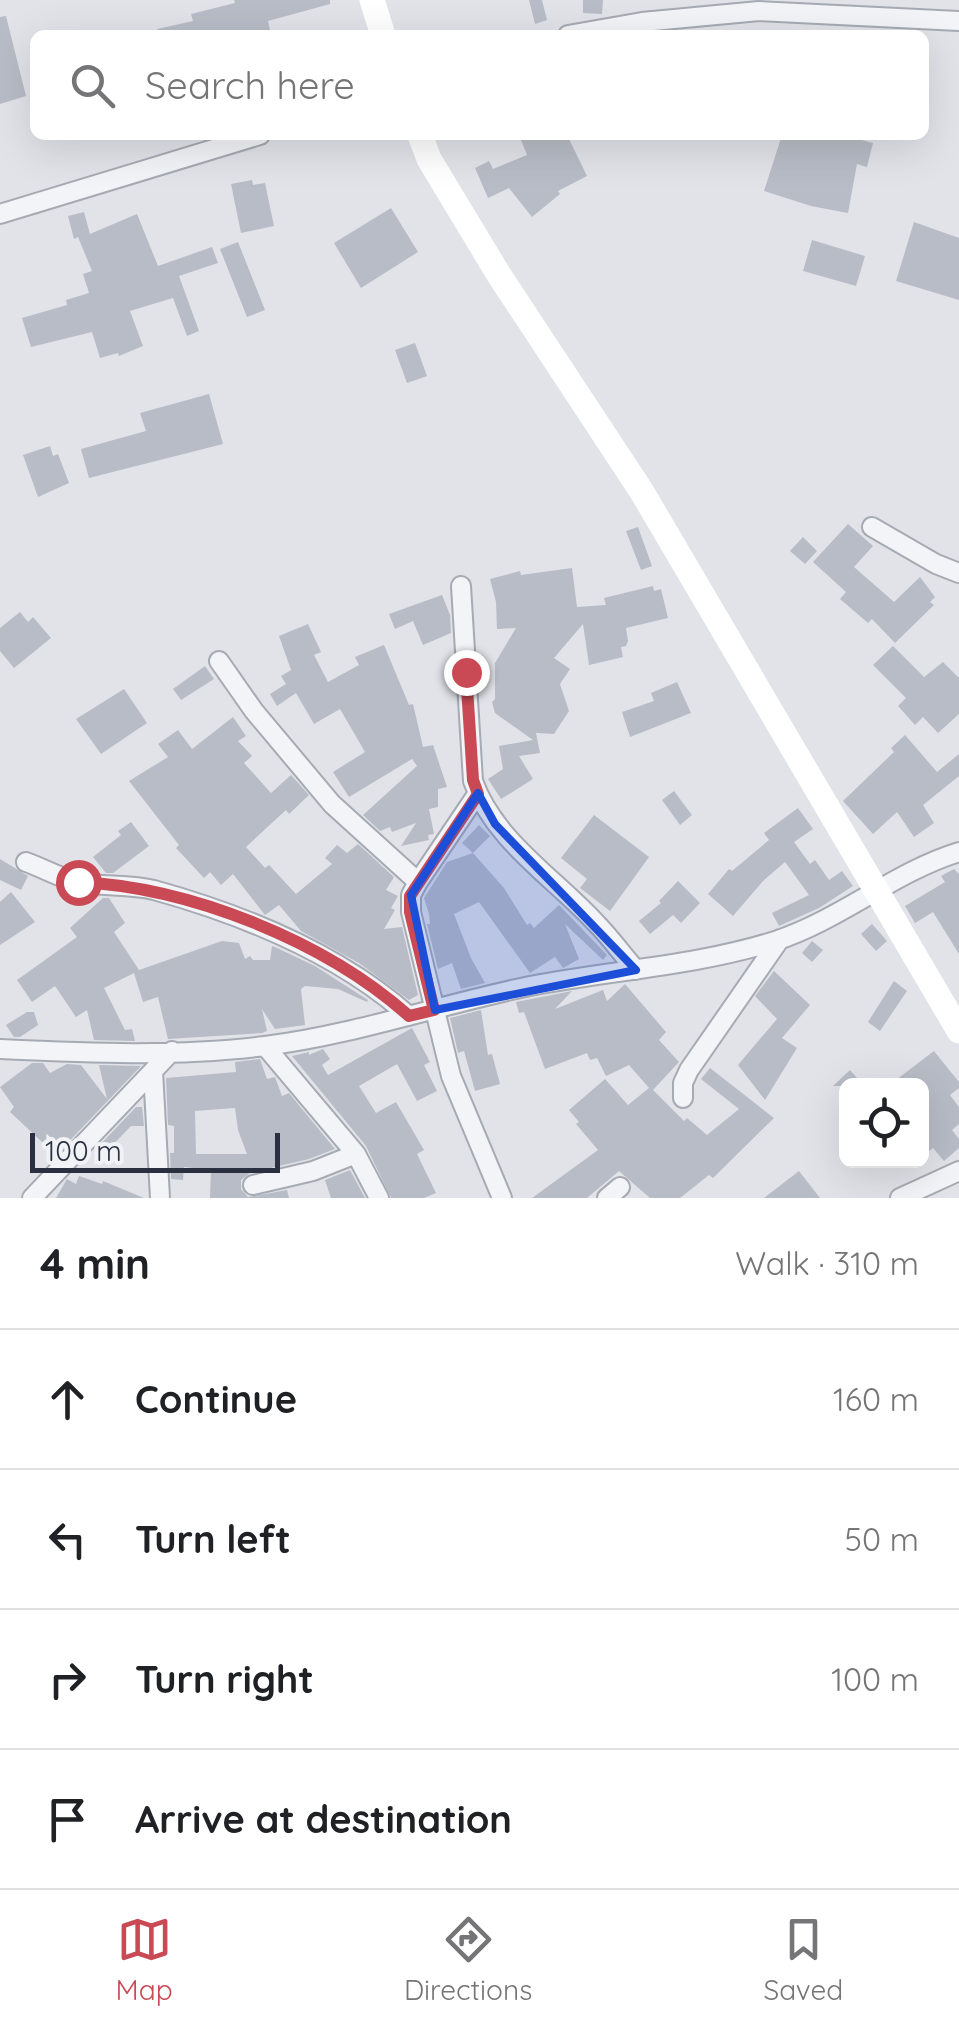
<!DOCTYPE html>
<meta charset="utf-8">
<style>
body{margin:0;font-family:Quicksand,sans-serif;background:#f6f6f6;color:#202124}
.controls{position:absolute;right:30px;bottom:30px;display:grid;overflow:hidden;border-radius:15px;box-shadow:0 10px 40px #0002}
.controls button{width:90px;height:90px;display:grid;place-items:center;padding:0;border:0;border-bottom:2px solid #e0e0e0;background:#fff;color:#202124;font:50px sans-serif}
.scale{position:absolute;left:30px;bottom:25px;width:250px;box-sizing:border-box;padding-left:10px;border:5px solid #2a3040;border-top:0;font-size:28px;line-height:35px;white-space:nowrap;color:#2a3040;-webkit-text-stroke:8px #f0f2f6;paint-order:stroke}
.stop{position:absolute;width:30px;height:30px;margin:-22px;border:8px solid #c94a55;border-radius:50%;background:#fff}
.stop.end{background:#c94a55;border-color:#fff;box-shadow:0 2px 10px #0008}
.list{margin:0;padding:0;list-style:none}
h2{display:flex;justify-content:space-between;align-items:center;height:130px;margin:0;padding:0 40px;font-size:42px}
h2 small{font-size:32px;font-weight:400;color:#757577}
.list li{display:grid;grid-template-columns:65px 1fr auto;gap:30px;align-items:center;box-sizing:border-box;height:140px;padding:0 40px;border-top:2px solid #e0e0e0}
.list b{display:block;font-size:38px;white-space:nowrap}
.list em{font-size:32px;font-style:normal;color:#757577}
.icon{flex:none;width:55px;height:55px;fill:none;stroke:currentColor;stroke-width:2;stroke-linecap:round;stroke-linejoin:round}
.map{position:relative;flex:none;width:959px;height:1198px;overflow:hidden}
.search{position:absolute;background:#fff;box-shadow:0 10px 40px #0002;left:30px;right:30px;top:30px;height:110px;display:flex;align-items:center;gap:25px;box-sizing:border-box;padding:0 35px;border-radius:15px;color:#757577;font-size:38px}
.sheet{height:690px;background:#fff}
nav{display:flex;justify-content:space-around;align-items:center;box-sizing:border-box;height:140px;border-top:2px solid #e0e0e0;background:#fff;font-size:28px;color:#757577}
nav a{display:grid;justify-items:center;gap:5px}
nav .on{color:#c94a55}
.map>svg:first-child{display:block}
.building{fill:#b8bcc6;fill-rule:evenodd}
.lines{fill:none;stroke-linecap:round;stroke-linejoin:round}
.street-casing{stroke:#a6aab3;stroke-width:22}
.street{stroke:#f3f4f7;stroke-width:18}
.secondary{stroke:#fff;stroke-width:25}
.route{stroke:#c94a55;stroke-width:12}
.marked{fill:#1d4ed8;fill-opacity:0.2;stroke:#1d4ed8;stroke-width:8;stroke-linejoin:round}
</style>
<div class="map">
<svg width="959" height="1198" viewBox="0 0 959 1198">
<rect width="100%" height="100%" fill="#e1e3e9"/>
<path class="building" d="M234,0h96v4l-62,17 3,14h-113l-1,-6 36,-8 -2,-7 44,-11z
M529,0h13l5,20 -12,4z
M583,0h20l-1,14 -19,-1z
M6,16l20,80 -26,8v-87z
M519,135h48l20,41 -29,15 2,3 -28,23 -23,-29 -21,10 -13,-30 14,-7 4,8 34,-14z
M782,135h61l30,8 -6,24 -10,-3 -9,49 -37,-7 -47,-15z
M252,180l1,5 12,-2 9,43 -33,7 -10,-49z
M391,208l27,44 -57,36 -27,-45z
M84,212l6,22 47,-20 21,52 54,-19 6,16 -39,13 20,55 -12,5 -14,-38 -43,13 13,35 -24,10 -1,-3 -18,5 -8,-26 -61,15 -9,-29 45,-13 -1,-5 23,-7 -6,-19 9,-3 -14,-34 -4,2 -6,-23z
M914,222l45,16v62l-63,-19z
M812,240l53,16 -9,30 -53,-15z
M238,242l27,68 -18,7 -27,-68z
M415,343l12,33 -20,7 -12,-33z
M209,394l14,50 -134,34 -8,-29 65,-18 -6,-18z
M50,446l3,10 5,-2 11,29 -31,14 -15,-42z
M848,524l25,22 -19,21 40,35 26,-25 15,20 -5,5 4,3 -39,38 -23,-24 -4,4 -28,-24 6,-7 -33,-30z
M638,527l14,39 -11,4 -15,-39z
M803,537l14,14 -12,13 -15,-13z
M572,568l5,39 29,-2 -2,-7 49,-12 1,5 7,-2 7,29 -42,10 2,13 -2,5 -5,1 2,10 -34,8 -6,-41 -29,34 16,11 -10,15 9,27 -15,23 -18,-1 4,20 -21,3 14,23 -32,20 -13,-20 15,-10 -4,-23 34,-6 -38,-27 -3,-11 3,-3v-36l21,-35 -19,1 -1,-27 -6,-23 30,-8 1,4z
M442,595l8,20 1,18 -28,12 -10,-24 -18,8 -6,-15z
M20,612l8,10 5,-5 18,21 -37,30 -14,-17v-23z
M308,624l13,28 -7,3 14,27 31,-17 -4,-8 29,-12 25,60 4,-1 10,43 10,-2 14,42 -9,2v18l-9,2 5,25 -6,1 1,5 -28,6 15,-23 -24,9 -2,-5 -10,4 -17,-16 54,-49 -5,-7 -63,38 -16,-25 32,-20 -25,-43 -26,15 -18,-31 -19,13 -7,-12 16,-10 -5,-8 10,-6 -12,-34z
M893,646l31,31 19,-15 16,16v36l-21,19 -15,-16 -8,8 -17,-19 8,-8 -33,-33z
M205,666l9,13 -33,21 -8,-11z
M677,682l14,31 -61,24 -8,-25 32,-11 -3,-8z
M124,689l23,34 -46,31 -25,-35z
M233,717l13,19 -8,5 14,15 -8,7 27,30 20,-18 18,20 -20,19 -3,-4 -40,37 19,21 4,-3 27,29 36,-30 -7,-6 12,-13 10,8 11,-9 36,33 -8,13 12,6 -7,12 4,2 -11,19 18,-2 16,68 -9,5 -50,-37 -58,-32 -22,-26 -14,10 -32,-41 -12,11 -11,-13 -6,6 -28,-30 3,-3 -50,-64 39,-24 -10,-13 20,-14 14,19z
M905,735l32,37 22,-18v22l-36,29 11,18 -20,14 -17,-25 -24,22 -30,-33 51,-49 -3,-4z
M674,791l18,24 -12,10 -18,-25z
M798,808l15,21 -19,13 16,22 5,-4 14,20 13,-9 11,15 -34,22 -40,18 -7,-13 37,-18 -24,-33 -22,19 -30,35 -25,-22 21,-25 3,2 37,-31 -5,-7z
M594,815l55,42 -39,54 -30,-23 7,-9 -26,-21z
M131,822l18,24 -36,27h-7l-13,-16 28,-22 -3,-4z
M479,825l11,11 -17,17 31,35 23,37 3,-2 4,5 25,-23 48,50 -4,5 -38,-36 14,35 -16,9 -8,-11 -25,16 -51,-71 -25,12 17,44 14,25 -24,6 -9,-26 -14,6 -11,-45h3l-1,-10 -5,-16 23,-36 26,-9 -11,-10z
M0,859l28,17 -7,14 -21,-10z
M954,869l5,5v80l-26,-42 -18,11 -10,-17 40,-24 -4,-6z
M678,881l22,22 -19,20 -8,-8 -23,19 -11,-13 22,-18 -2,-2z
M11,892l24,30 -35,23v-43z
M103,898h6l16,25 -11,9 25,38 83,-29 17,2 6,16 5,-3 3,4h17l2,-14 3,1 40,19 53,34 -1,2 -29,-13 -33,-3 -4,3 4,36 -30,4 -13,-20 5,22 -5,2 -94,6 -10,-42 -15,5 -9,-29 -30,15 21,42 7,-1 3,12 -41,-1 -7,-30 -11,7 -21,-31 -23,16 -15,-22 60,-43 -7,-9z
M872,924l15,17 -11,10 -15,-17z
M812,941l11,9 -11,12 -10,-9z
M774,971l36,34 -28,33 15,10 -32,52 -27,-35 39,-46 -22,-23z
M894,981l13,10 -27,40 -12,-9z
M625,984l41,48 -7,8 20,22 -26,28 31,31 3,-3 20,17 32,-26 -38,-30 9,-11 64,50 -61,60 -4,-3 -29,23h-30l-31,-27 -32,27h-55l66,-48 -22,-26 3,-2 -10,-12 36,-31 23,26 21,-17 -20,-23 -23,11 -9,-18 -7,2 -3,-7 -42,16 -21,-57 -5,1 -3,-11 56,-11 -17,18 48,-19 4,11z
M481,1010l7,45 4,-1 8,30 -25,7 -11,-40 -6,2 -8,-35z
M27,1012h7l4,13 -18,12h-6l-8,-12z
M412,1028l18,34 -6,3 13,26 -20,10 -20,-37 -38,22 17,27 20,-11 28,48 -7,4 19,39 -12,5h-33l-25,-52 -74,-90 17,-4v3l14,-6 7,10 -8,6 6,10z
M934,1051l25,31v6l-9,7 9,12v17l-7,6 7,9v9l-15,13 -11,-13 -11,9v-71h-34z
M260,1059l7,20 8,-2 7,19 7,-3 46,56 -26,10 -59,14 -9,7v9l7,8 39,-7 2,8h-79l1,-28 -27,-3 -1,13 -12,-1 -1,-26h4v-27l-6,-1 -2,-47 70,-6 -1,-10zM235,1108l3,22 9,24h-51l-1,-43z
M32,1063h11l7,10 17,-9 14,1 26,34 -8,-34 42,1 -85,89 -46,-43 4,-5 -14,-20z
M850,1070l14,16h-31z
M136,1107h6l2,19h-13l-27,28 -7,-6z
M350,1170l15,28h-34l-6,-18z
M799,1171l21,27h-56z
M79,1176l23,8 1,-3 41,17h-88l11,-19 9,5z"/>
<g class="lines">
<g class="street-casing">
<path id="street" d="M568,35l74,-13 117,-11 200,10
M0,214l260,-79
M872,527l64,37 23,9
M461,586l12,195c21,59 80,96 122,141 15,15 27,32 41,48
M219,661l35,50 78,93 86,78
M478,793l-60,89 -7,13v17l40,164 51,122
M26,862c17,6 34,16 51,20 25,5 52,2 77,8 90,25 184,63 255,126
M265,1046l91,108 23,44
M0,1049c87,4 178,8 265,-3 89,-11 177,-42 265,-60 82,-16 166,-20 245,-45 65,-21 119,-69 184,-89
M153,1071l7,127
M683,1098v-15l6,-13 91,-131
M253,1185l60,-14 43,-17
M32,1198l140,-147
M607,1198l13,-11
M900,1198l59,-27"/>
</g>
<use href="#street" class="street"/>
<path class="secondary" d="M372,0l11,35
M420,135l9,24 70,116 143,217 317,539"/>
</g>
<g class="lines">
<path class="route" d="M78,882c112,5 247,59 331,134l25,-6 -24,-98v-16l68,-102 -5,-14 -7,-108"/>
</g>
<path class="marked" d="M478,793l17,31 141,146 -201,40 -24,-115z"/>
</svg>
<div class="controls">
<button><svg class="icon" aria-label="locate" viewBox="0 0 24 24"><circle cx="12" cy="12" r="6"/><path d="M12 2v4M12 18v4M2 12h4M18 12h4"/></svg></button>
</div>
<div class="scale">100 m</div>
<div class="stop" style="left:78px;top:882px"></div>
<div class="stop end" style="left:466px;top:672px"></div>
<div class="search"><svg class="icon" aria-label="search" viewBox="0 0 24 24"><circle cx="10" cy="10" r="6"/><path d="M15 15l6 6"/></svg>Search here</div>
</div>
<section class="sheet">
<h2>4 min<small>Walk · 310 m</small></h2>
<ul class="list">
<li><svg class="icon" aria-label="ahead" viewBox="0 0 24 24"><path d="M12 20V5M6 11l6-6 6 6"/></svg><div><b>Continue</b></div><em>160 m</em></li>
<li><svg class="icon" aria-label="left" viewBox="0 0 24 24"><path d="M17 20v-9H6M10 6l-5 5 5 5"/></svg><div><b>Turn left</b></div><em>50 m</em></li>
<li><svg class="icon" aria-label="right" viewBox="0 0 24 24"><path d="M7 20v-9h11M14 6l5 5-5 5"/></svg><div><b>Turn right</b></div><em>100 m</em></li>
<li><svg class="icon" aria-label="arrive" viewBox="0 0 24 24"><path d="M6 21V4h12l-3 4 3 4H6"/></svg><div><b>Arrive at destination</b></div></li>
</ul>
</section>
<nav>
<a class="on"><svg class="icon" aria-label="map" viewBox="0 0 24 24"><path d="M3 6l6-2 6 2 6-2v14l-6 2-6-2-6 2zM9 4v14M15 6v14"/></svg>Map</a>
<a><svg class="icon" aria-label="directions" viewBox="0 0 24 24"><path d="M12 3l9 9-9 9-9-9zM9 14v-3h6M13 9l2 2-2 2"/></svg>Directions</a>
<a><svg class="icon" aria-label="saved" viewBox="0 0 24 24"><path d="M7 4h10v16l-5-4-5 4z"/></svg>Saved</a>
</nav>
